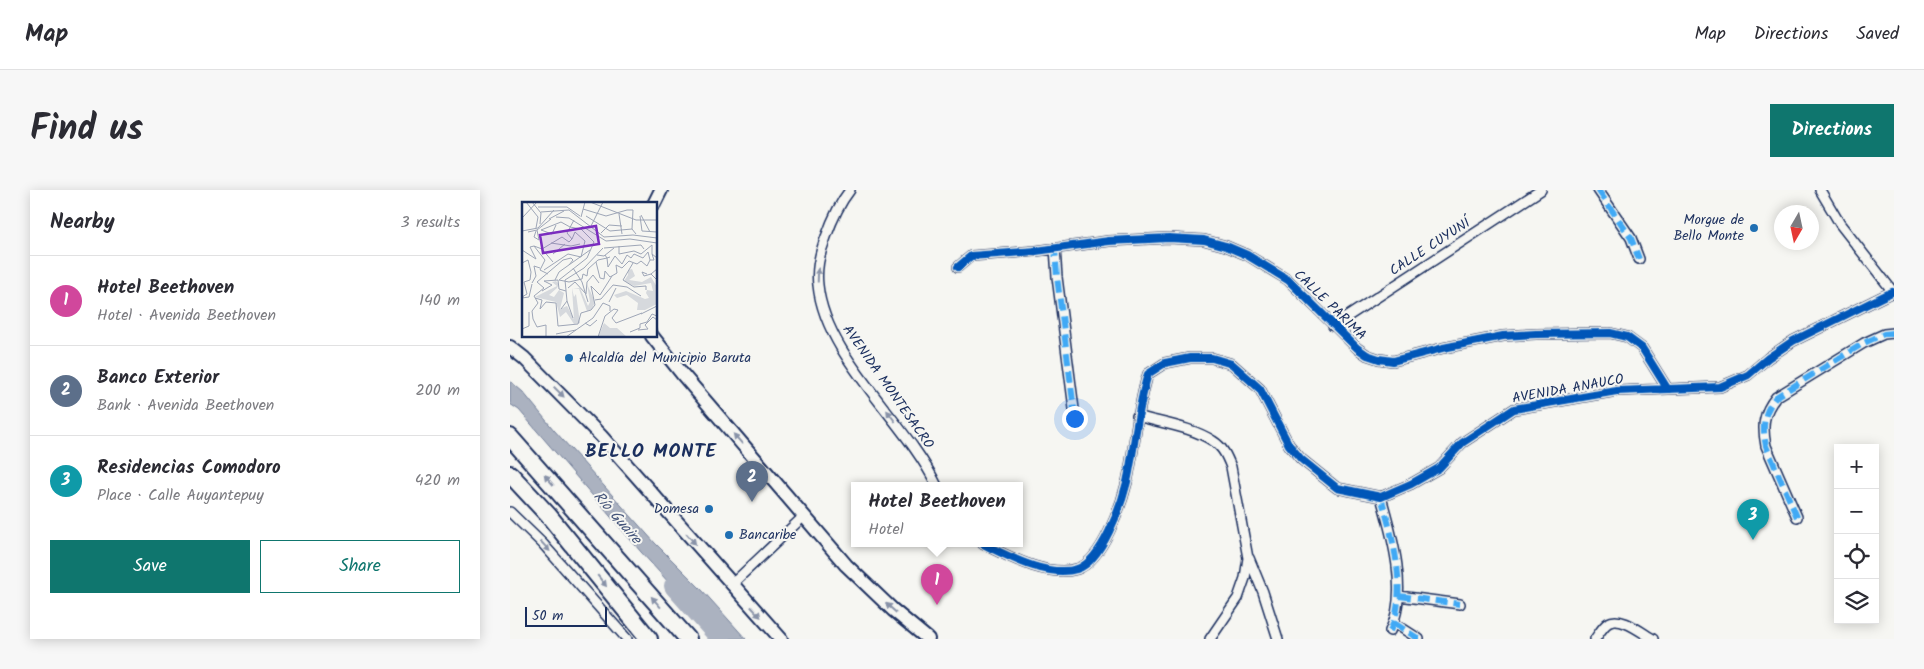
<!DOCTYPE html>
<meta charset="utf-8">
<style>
body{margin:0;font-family:Kalam,sans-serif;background:#f7f7f7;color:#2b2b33}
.controls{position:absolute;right:15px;bottom:15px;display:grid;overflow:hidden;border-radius:0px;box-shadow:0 2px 12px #0003}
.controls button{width:45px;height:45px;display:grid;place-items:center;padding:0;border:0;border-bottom:1px solid #e1e1e2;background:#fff;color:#2b2b33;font:25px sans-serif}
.compass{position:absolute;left:1264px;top:15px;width:45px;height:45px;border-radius:50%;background:#fff;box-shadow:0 2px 12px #0003;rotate:189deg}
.scale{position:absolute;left:15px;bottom:12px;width:82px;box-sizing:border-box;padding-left:5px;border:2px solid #1b2f5e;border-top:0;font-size:14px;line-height:18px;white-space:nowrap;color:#1b2f5e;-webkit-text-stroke:4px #f6f6f2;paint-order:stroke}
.you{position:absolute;left:564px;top:228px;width:18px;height:18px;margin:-12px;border:4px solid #fff;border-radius:50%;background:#1a73e8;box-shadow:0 0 0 8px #1a73e833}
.badge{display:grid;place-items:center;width:32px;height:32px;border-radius:50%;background:#0f766e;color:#fff;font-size:16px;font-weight:700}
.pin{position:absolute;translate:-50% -41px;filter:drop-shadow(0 1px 2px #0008)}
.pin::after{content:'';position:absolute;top:26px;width:18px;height:15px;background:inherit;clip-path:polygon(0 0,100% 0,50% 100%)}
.popup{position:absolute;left:341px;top:292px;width:172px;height:65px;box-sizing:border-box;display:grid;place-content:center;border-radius:0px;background:#fff;filter:drop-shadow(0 1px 4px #0005);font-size:16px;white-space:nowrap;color:#7c7c81}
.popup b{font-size:19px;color:#2b2b33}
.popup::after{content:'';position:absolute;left:50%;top:100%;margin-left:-10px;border:10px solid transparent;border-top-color:#fff}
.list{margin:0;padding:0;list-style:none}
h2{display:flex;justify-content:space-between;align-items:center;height:65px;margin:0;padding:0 20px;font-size:21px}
h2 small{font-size:16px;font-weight:400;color:#7c7c81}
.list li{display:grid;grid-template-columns:32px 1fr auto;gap:15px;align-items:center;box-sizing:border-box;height:90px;padding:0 20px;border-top:1px solid #e1e1e2}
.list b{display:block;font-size:19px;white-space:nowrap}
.list p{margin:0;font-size:16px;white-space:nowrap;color:#7c7c81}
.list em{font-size:16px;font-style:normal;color:#7c7c81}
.actions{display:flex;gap:10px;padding:15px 20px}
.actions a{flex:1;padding:11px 0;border:1px solid #0f766e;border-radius:0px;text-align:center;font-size:18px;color:#0f766e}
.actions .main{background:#0f766e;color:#fff}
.icon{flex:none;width:28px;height:28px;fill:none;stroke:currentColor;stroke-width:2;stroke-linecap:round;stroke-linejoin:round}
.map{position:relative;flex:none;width:1384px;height:449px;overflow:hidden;border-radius:0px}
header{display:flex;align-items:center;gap:30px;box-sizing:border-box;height:70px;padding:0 25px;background:#fff;border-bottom:1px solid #e1e1e2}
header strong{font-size:24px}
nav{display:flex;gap:28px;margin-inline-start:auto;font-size:18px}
.intro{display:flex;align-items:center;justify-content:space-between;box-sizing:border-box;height:120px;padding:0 30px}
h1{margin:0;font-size:35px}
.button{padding:12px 22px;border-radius:0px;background:#0f766e;color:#fff;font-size:18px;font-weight:700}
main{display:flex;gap:30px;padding:0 30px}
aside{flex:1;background:#fff;border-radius:0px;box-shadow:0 2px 12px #0003}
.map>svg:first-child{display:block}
.water{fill:#abb2c0;stroke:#717e99}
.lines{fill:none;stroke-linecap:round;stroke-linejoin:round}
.river{stroke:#abb2c0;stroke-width:20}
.street-casing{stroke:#1b2f5e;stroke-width:12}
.secondary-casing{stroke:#1b2f5e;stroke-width:16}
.highway-casing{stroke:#1b2f5e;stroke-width:20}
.street{stroke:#f6f6f2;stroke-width:9}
.secondary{stroke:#f6f6f2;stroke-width:12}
.highway{stroke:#f6f6f2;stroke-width:16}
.quiet{stroke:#3fa9f5;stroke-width:6;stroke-dasharray:12 6;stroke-linecap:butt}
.cycleway-casing{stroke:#f6f6f2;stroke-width:11}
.cycleway{stroke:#0057b8;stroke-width:8}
.oneway{fill:#8892a8}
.poi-dot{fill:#1f6fb2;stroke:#f6f6f2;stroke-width:2}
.labels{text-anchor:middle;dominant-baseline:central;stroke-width:4;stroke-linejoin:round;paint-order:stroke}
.poi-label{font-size:14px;fill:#1b2f5e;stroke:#f6f6f2;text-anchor:end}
.street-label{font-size:14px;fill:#1b2f5e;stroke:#f6f6f2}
.water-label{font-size:15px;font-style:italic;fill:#46567b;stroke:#f6f6f2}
.district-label{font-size:19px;font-weight:bold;letter-spacing:1px;fill:#1b2f5e;stroke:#f6f6f2}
.inset-road{fill:none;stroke:#9ea6b7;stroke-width:1}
.view{fill:#7b2cbf;fill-opacity:0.15;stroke:#7b2cbf;stroke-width:2.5}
.inset-edge{fill:none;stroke:#1b2f5e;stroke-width:2.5}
</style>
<header>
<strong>Map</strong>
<nav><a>Map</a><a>Directions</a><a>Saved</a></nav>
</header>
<div class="intro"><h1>Find us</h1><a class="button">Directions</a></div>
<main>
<aside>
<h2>Nearby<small>3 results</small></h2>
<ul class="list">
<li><span class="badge" style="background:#d1479c">1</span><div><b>Hotel Beethoven</b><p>Hotel · Avenida Beethoven</p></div><em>140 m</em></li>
<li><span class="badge" style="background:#5c6f8a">2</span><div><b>Banco Exterior</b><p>Bank · Avenida Beethoven</p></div><em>200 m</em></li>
<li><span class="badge" style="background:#0f9aa8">3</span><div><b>Residencias Comodoro</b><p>Place · Calle Auyantepuy</p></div><em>420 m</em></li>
</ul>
<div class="actions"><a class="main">Save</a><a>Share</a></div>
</aside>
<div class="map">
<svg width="1384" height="449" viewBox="0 0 1384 449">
<rect width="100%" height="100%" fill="#f6f6f2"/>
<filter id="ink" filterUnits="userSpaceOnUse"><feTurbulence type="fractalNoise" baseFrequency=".02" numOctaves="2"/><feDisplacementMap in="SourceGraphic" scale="10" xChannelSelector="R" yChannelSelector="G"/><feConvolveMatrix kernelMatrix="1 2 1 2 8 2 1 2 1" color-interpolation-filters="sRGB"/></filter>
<g filter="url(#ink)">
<path class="water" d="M0,191l13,11 31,38 101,113 47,47 44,49h-26l-79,-87 -122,-142 -9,-6z"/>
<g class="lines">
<path class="river" d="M164,396l47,53"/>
<g class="street-casing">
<path id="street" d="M340,0c-11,14 -18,30 -24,47 -6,15 -10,32 -8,48 7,72 88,136 119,201
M1088,0l33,48 8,21
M1310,0l20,34 54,69
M545,58l2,29 17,132
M448,77l13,-11 65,-5 73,-10 60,-3 35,2 22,6 21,9 41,25 69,68 10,7 12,4 14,2 50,-13 60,-12 33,-2 74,-1 17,4 15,11 25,40
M823,136l208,-136
M627,226c24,7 55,11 76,25 10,6 14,16 18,26l17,91 -3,20 -7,20 -28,41
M871,307c11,38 28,96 9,134
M0,322l33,32 84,95
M1287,327l-31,-71c-4,-20 -3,-33 10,-49l88,-54 20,-9 10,-1
M473,354c25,12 65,34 94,25 25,-8 44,-63 50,-87 8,-36 10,-72 21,-108l17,-11 25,-5h22l20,6 28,25 29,56 12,14 36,29 44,9 30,-13 28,-16 23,-25 52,-34 103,-18 103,-4 28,-12 20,-17 25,-17 99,-49
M739,368l14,34 15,47
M221,395l73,-69
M889,406l61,8
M884,433l25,16
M1085,449c4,-5 8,-13 13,-16 13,-8 34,10 45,16"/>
</g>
<g class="secondary-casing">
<path id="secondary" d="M144,14l7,-14
M142,146l31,39 163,190 47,45 35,29
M0,157l14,11 77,78 180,203"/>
</g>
<g class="highway-casing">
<path id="highway" d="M0,247l178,202
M0,284l39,42 100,123"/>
</g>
<use href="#street" class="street"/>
<use href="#secondary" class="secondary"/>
<use href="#highway" class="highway"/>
<path class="quiet" d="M1088,0l33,48 8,21
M542,59l3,-1 2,29 17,132
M871,307c11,38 28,96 9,134
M1287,327l-31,-71c-4,-20 -3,-33 10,-49l88,-54 20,-9 10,-1
M889,406l61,8
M884,433l25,16"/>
<g class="cycleway-casing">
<path id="cycleway" d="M448,77l13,-11 65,-5 73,-10 60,-3 35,2 22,6 21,9 41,25 69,68 10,7 12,4 14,2 50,-13 60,-12 33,-2 74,-1 17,4 15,11 25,40
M473,354c25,12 65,34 94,25 25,-8 44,-63 50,-87 8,-36 10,-72 21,-108l17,-11 25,-5h22l20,6 28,25 29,56 12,14 36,29 44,9 30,-13 28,-16 23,-25 52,-34 103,-18 103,-4 28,-12 20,-17 25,-17 99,-49"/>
</g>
<use href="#cycleway" class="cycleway"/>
</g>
<defs><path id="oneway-solid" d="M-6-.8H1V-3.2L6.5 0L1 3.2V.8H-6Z" transform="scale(1.25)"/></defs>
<g class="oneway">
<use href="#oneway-solid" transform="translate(308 85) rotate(-88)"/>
<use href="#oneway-solid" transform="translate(49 202) rotate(45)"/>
<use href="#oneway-solid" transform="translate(381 226) rotate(-127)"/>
<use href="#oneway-solid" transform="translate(228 249) rotate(-131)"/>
<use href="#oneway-solid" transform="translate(39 290) rotate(-131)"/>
<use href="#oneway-solid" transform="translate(181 349) rotate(49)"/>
<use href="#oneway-solid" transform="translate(35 356) rotate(47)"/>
<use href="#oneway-solid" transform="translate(92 391) rotate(51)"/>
<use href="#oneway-solid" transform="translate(146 412) rotate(-131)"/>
<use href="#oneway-solid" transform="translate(381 418) rotate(-138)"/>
<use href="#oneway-solid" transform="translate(246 422) rotate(47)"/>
</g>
</g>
<g class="poi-dot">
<circle cx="1244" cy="38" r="5"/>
<circle cx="59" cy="168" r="5"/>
<circle cx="199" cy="319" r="5"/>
<circle cx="219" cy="345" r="5"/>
</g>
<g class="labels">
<g class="poi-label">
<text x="1234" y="30">Morgue de<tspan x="1234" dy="16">Bello Monte</tspan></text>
<text x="69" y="168" text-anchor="start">Alcaldía del Municipio Baruta</text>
<text x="189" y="319">Domesa</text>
<text x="229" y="345" text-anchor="start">Bancaribe</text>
</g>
<g class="street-label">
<text transform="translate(920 57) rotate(-33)">CALLE CUYUNÍ</text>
<text transform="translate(820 115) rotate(44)">CALLE PARIMA</text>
<text transform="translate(378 197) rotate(55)">AVENIDA MONTESACRO</text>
<text transform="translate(1058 199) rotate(-10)">AVENIDA ANAUCO</text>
</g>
<g class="water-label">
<text transform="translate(107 328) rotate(49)">Río Guaire</text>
</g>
<g class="district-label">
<text x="141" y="262">BELLO MONTE</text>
</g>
</g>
<g transform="translate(12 12)">
<rect width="135" height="135" fill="#f6f6f2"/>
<path d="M110,67l3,7 -6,4 13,2 9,-5 6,10v17l-12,6h-8l1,-7 -11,-8 -10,3 -3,-3 12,-4 19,8 4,-1 -3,-5 1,-3 6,1 -2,-8 -17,3 -10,-5 4,-6v-5zM34,79l2,2v3l-1,2 -8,7 5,2 5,-7 5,3 -4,16 7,-3 7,13 -2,-31 2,9 2,-3 4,29 -6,1 -8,-12 -6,5 -4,-15 -21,-5 22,-11 -5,-4zM65,82l8,18 -3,7 -5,2 -8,-22h-6l7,-1 8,18 2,-4zM82,121l6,5h7l10,9h-29z" fill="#d6d9dd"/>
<path class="inset-road" d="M4,0l12,15 -2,11M10,0l9,11 -1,11M68,0l46,18h21M16,5h29l13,9M61,7l23,7 21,-6M105,8h6l-1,19 4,5M19,10l28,-2 35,27 29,-2 24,3M97,12l3,20M119,13l9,17M64,14l24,15 22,-2M118,14l2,15 15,1M1,15l14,-15M34,15l13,1 37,23 24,-2 27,4M59,15l4,-15M27,17l15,-8M69,24l12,-24M19,28l20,-8 9,5M19,28l11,4 4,-9M0,29l16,-3 16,-18M14,29l-2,6 5,3 -2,-10M6,30l9,-2 14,-11M79,31l8,-8 13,1M50,37l3,-7 10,9 -4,16M50,37l-5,-6 7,-13M29,41l20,3 9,-2M12,44l11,14 -5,10 8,4M12,44l8,3 11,13M97,44v8l15,-3 7,3 11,-9v9l5,4M82,46l37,-3 3,4M20,47l20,-12 7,5 3,-3M0,48l14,9 -6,-12 4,-1M31,52l12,-10M75,53l7,1 10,-8M88,55l-3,1 1,9 7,-11 7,8 5,-9 4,3 3,-4 9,4 5,-6 2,8M74,60l4,16 4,1M0,61l6,-3 3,12 -1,8 -6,2 3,12 -5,3M111,61l-10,17 11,7 12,-1v4M51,66l9,14 6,20M135,67l-6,5 6,6M22,68l24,-16 13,3M125,72l-5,-2 2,4 7,-2M82,77l1,-8 5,6 7,-4 -1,-8 6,3 7,-7 8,3 4,-3 6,5 3,-6h4l-2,-6M33,78l4,-8 31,-22M36,78l1,9 7,2M37,78l28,-22 7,-16 -13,-13 -11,-2M37,78l10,2 13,-3 1,-5 4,2 1,-7 10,-9 9,-2 -2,-3M10,81l4,-7 -2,-10 6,2M46,86l7,-6 11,12M20,89l10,-6 -8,-4 14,-1M64,92l1,-12 6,-7 6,8M0,96l7,-1 3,-13M13,96l7,2 -2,9 6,-7 10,1 2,23 20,-2 3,-11 10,-3 4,-5 -4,-19 9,9 12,-19M73,98l6,-1 12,-14 14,2 14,9M45,99l6,17M87,100l7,-14M39,107l6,-8 -2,-21 19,-12 19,-20M119,112l16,-8M63,121l5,3 7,-6M0,127l7,-3v-14M116,128l10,-1 -3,-4 8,-8 4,3M108,130l10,-4v-4l7,-2 5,-8 5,2M34,132l20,-4M24,135v-12l-9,2 -4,-8 -1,-8 6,-8 -4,-7 10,-8 -7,-6 26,-22 8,-2 2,2 -4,5M44,135l27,-19 10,-15 7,3v5M76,135l7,-21 9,-7 4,1 -6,8 4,5 26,-10"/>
<path class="view" d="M74,24l3,18 -56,9 -3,-18z"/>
<rect width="135" height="135" class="inset-edge"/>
</g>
</svg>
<div class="controls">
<button>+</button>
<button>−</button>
<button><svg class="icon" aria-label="locate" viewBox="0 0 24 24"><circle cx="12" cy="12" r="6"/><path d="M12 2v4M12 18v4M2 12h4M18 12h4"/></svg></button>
<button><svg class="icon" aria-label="layers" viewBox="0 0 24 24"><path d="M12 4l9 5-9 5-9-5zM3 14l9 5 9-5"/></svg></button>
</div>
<svg class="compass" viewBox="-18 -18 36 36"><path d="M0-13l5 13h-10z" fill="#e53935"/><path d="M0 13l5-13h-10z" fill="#7c7c81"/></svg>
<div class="scale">50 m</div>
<div class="you"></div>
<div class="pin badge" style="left:427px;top:415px;background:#d1479c">1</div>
<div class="popup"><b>Hotel Beethoven</b>Hotel</div>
<div class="pin badge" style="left:242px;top:312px;background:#5c6f8a">2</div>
<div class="pin badge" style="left:1243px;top:350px;background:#0f9aa8">3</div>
</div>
</main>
